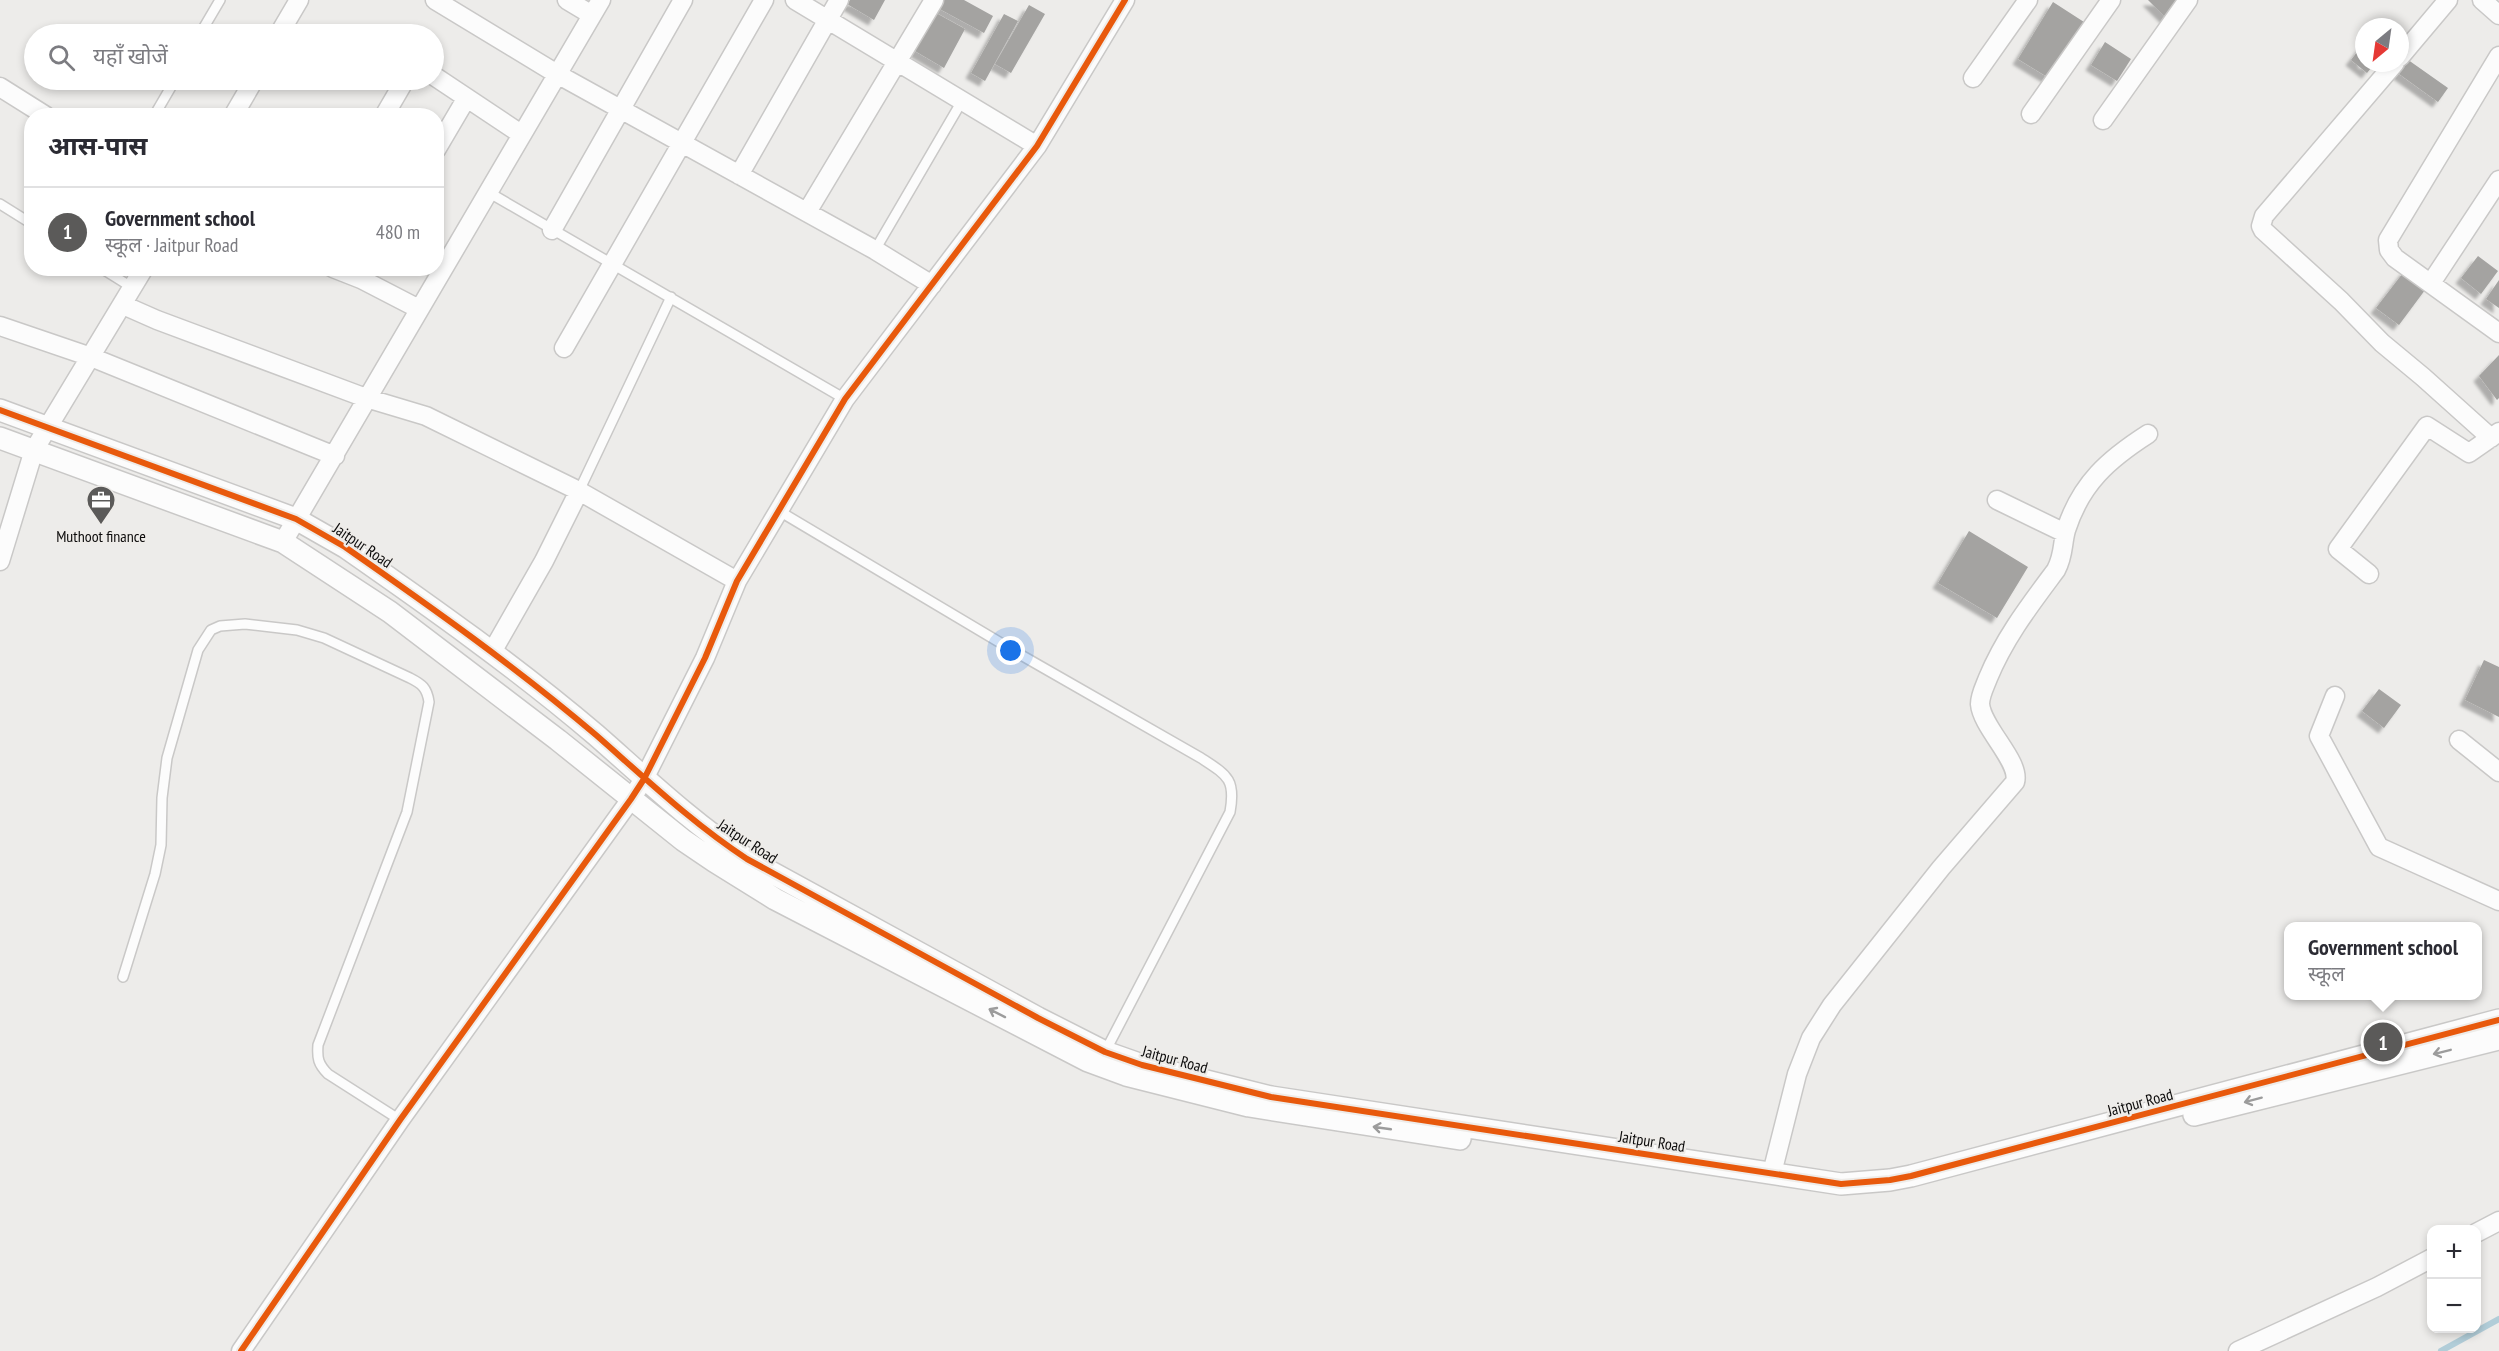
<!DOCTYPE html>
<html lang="hi">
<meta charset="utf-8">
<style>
body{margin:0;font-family:"PT Sans Narrow","Noto Sans Devanagari",sans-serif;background:#f2f2f3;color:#2b2b33}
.controls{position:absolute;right:18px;bottom:18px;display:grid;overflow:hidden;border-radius:12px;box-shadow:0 3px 9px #0003}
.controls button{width:54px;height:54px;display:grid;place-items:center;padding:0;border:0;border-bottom:2px solid #e1e1e2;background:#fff;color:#2b2b33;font:30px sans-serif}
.compass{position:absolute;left:2355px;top:18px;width:54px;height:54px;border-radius:50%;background:#fff;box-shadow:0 3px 9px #0003;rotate:209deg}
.you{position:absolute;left:1011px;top:651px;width:21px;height:21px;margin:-15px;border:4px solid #fff;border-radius:50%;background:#1a73e8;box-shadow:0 0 0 9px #1a73e833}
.badge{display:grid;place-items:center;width:39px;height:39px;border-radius:50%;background:#5b5a59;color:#fff;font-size:20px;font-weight:700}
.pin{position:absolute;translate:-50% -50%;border:3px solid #fff;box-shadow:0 2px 6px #0006}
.popup{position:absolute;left:2284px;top:922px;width:198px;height:78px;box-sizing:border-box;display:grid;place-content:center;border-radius:12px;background:#fff;filter:drop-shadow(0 2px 4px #0005);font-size:20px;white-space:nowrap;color:#7c7c81}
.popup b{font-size:22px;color:#2b2b33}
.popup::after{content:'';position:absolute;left:50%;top:100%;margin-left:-12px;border:12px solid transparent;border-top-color:#fff}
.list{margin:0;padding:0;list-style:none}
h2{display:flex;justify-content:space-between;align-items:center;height:78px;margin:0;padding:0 24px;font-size:26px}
h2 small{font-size:20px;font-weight:400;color:#7c7c81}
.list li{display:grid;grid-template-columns:39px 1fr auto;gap:18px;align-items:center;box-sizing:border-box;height:90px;padding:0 24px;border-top:2px solid #e1e1e2}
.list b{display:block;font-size:22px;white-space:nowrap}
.list p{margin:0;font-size:20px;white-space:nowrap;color:#7c7c81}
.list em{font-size:20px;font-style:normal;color:#7c7c81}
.icon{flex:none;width:33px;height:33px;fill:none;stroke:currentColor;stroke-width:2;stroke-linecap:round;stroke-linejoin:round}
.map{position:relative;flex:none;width:2499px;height:1351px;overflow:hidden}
.search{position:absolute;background:#fff;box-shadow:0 3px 9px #0003;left:24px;top:24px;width:420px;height:66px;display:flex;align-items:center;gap:15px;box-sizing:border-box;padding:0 21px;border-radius:33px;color:#7c7c81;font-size:22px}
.panel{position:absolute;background:#fff;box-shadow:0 3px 9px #0003;left:24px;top:108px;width:420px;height:168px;border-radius:24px}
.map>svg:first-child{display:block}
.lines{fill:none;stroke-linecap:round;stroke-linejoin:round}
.stream{stroke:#b1cdd8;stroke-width:6}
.building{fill:#a4a3a1;filter:url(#shadow)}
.service-casing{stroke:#c9c8c7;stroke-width:12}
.minor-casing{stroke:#c9c8c7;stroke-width:21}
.tertiary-casing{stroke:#c9c8c7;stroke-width:24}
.service{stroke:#fcfcfc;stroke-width:9}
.minor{stroke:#fcfcfc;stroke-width:18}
.tertiary{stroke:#fcfcfc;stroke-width:21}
.cycleway-casing{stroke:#eeece9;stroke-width:10}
.cycleway{stroke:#e8590c;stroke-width:6}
.oneway{stroke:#9c9c9c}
.labels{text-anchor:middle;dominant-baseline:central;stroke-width:4.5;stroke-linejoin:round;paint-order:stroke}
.poi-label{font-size:16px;fill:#0c0b0b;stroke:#eeece9}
.street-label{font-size:16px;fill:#0c0b0b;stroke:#eeece9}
</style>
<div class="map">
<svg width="2499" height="1351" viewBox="0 0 2499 1351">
<defs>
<filter id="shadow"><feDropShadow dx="-5.5" dy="5.5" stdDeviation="1.5" flood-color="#0004"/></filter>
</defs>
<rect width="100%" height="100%" fill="#edecea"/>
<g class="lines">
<path class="stream" d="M2441,1351l58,-32"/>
</g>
<path class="building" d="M850,0h35l-11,20 -27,-16z
M939,0h25l29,16 -9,17 -48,-26z
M2148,0h31l-12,19z
M2053,2l31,20 -35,56 -31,-19z
M1029,5l16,9 -34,59 -16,-9z
M936,13l29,16 -21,39 -29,-17z
M1004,14l14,7 -33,60 -14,-8z
M2105,42l26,17 -14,22 -26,-16z
M2364,43v20h11l-8,10 -16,-13z
M2404,57l44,31 -10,14 -43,-31z
M2478,256l20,15 -17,23 -20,-16z
M2406,269l22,17 -29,39 -23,-17z
M2499,280v28l-13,-9z
M2499,355v43l-2,2 -18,-24z
M1969,531l59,36 -31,51 -59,-35z
M2484,660l15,7v50l-34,-17z
M2379,689l22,16 -17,23 -22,-17z"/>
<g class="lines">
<g class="service-casing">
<path id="service" d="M200,34l20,-34
M154,116l21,-36
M488,192l357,207
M0,204l32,20
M875,250l87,-149
M101,268l32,20
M579,491l92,-194
M779,511l242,144 180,103c26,17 35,21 29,54l-125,240
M123,977l32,-103 6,-29 1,-47 5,-40 31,-108 13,-20 9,-4 25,-2 52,6 27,8 86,40c12,6 17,10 19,24l-22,110 -89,233c-1,13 0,19 10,29l72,46"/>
</g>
<g class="minor-casing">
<path id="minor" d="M435,0l122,74 318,176 57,35
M567,0l25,15
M795,0l242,146
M2482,0l17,15
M279,34l20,-34
M2499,56l-111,184 1,10 6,8 104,75
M2400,57l48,-57
M2395,63l-131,153 -3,10 2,4 78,71 41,42 41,34 68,61
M434,76l87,58
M1973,78l55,-78
M0,87l46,29
M2031,114l80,-114
M233,116l21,-36
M384,116l21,-36
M2103,120l85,-120
M436,150l30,-51
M739,175l100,-175
M807,212l127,-212
M552,230l131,-230
M333,268l28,11 58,30
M2431,283l68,-103
M123,305l34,15 209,78 60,18 153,75 158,90
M0,326l91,31 244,99
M564,348l200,-348
M1997,500l68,33
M283,542l318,-542
M0,561l34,-111 110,-182
M2369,574l-31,-25 89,-123 42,27 30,-21
M492,652l52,-91 35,-70
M2335,696l-16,40 60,111 120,54
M2459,740l40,32
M1772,1173l25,-99 14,-36 21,-33 109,-137 74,-86c6,-20 -33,-54 -35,-78 0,-9 5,-18 8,-26 17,-41 42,-73 68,-108 8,-15 6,-26 10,-40 15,-47 43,-71 82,-96
M2476,1233l23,-12
M241,1351l159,-231 231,-321 13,-20 61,-121 32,-77 108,-182 192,-253 88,-146
M2238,1351l139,-64 55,-29"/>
</g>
<g class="tertiary-casing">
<path id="tertiary" d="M0,410l296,109 49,28c86,60 171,120 251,188 49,43 96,88 151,124l291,159 67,34 37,13 129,32 570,87 49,-4 21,-4 588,-156
M0,438l283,104 107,70 168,128 125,100 31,21 61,38 313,162 38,14 123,31 211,33
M2194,1115l305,-76"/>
</g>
<use href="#service" class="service"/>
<use href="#minor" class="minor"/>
<use href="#tertiary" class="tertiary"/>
<g class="cycleway-casing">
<path id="cycleway" d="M0,410l296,109 49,28c86,60 171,120 251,188 49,43 96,88 151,124l291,159 67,34 37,13 129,32 570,87 49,-4 21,-4 588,-156
M241,1351l159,-231 231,-321 13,-20 61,-121 32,-77 108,-182 192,-253 88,-146"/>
</g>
<use href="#cycleway" class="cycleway"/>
</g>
<defs><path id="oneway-shaft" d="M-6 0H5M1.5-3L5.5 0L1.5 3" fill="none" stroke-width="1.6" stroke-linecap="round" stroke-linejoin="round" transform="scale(1.5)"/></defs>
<g class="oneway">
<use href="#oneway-shaft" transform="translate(997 1013) rotate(-153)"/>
<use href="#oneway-shaft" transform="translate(2442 1052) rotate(166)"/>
<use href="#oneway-shaft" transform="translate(2253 1100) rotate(165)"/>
<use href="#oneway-shaft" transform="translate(1382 1128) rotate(-172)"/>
</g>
<defs>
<g id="office-pin" transform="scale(1.5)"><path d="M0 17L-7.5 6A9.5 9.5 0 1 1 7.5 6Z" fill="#5b5a59" stroke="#eeece9"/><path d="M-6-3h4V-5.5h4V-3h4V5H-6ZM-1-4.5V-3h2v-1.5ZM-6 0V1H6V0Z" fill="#fff"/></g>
</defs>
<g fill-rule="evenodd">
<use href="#office-pin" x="101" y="500"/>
</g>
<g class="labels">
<g class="poi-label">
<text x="101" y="536">Muthoot finance</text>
</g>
<g class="street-label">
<text transform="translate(363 545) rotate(34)">Jaitpur Road</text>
<text transform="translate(748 841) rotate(33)">Jaitpur Road</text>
<text transform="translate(1175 1059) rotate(15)">Jaitpur Road</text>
<text transform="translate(2140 1102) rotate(-15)">Jaitpur Road</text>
<text transform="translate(1652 1141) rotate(9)">Jaitpur Road</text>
</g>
</g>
</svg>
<div class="controls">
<button>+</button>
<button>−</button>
</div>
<svg class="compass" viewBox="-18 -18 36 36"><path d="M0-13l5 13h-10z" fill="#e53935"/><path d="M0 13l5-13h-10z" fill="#7c7c81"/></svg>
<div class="you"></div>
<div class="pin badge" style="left:2383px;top:1042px">1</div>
<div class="popup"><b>Government school</b>स्कूल</div>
<div class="search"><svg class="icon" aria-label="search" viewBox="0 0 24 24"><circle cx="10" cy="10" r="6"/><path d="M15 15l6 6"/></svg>यहाँ खोजें</div>
<section class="panel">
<h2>आस-पास<small></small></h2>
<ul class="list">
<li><span class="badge">1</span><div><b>Government school</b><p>स्कूल · Jaitpur Road</p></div><em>480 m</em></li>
</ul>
</section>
</div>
